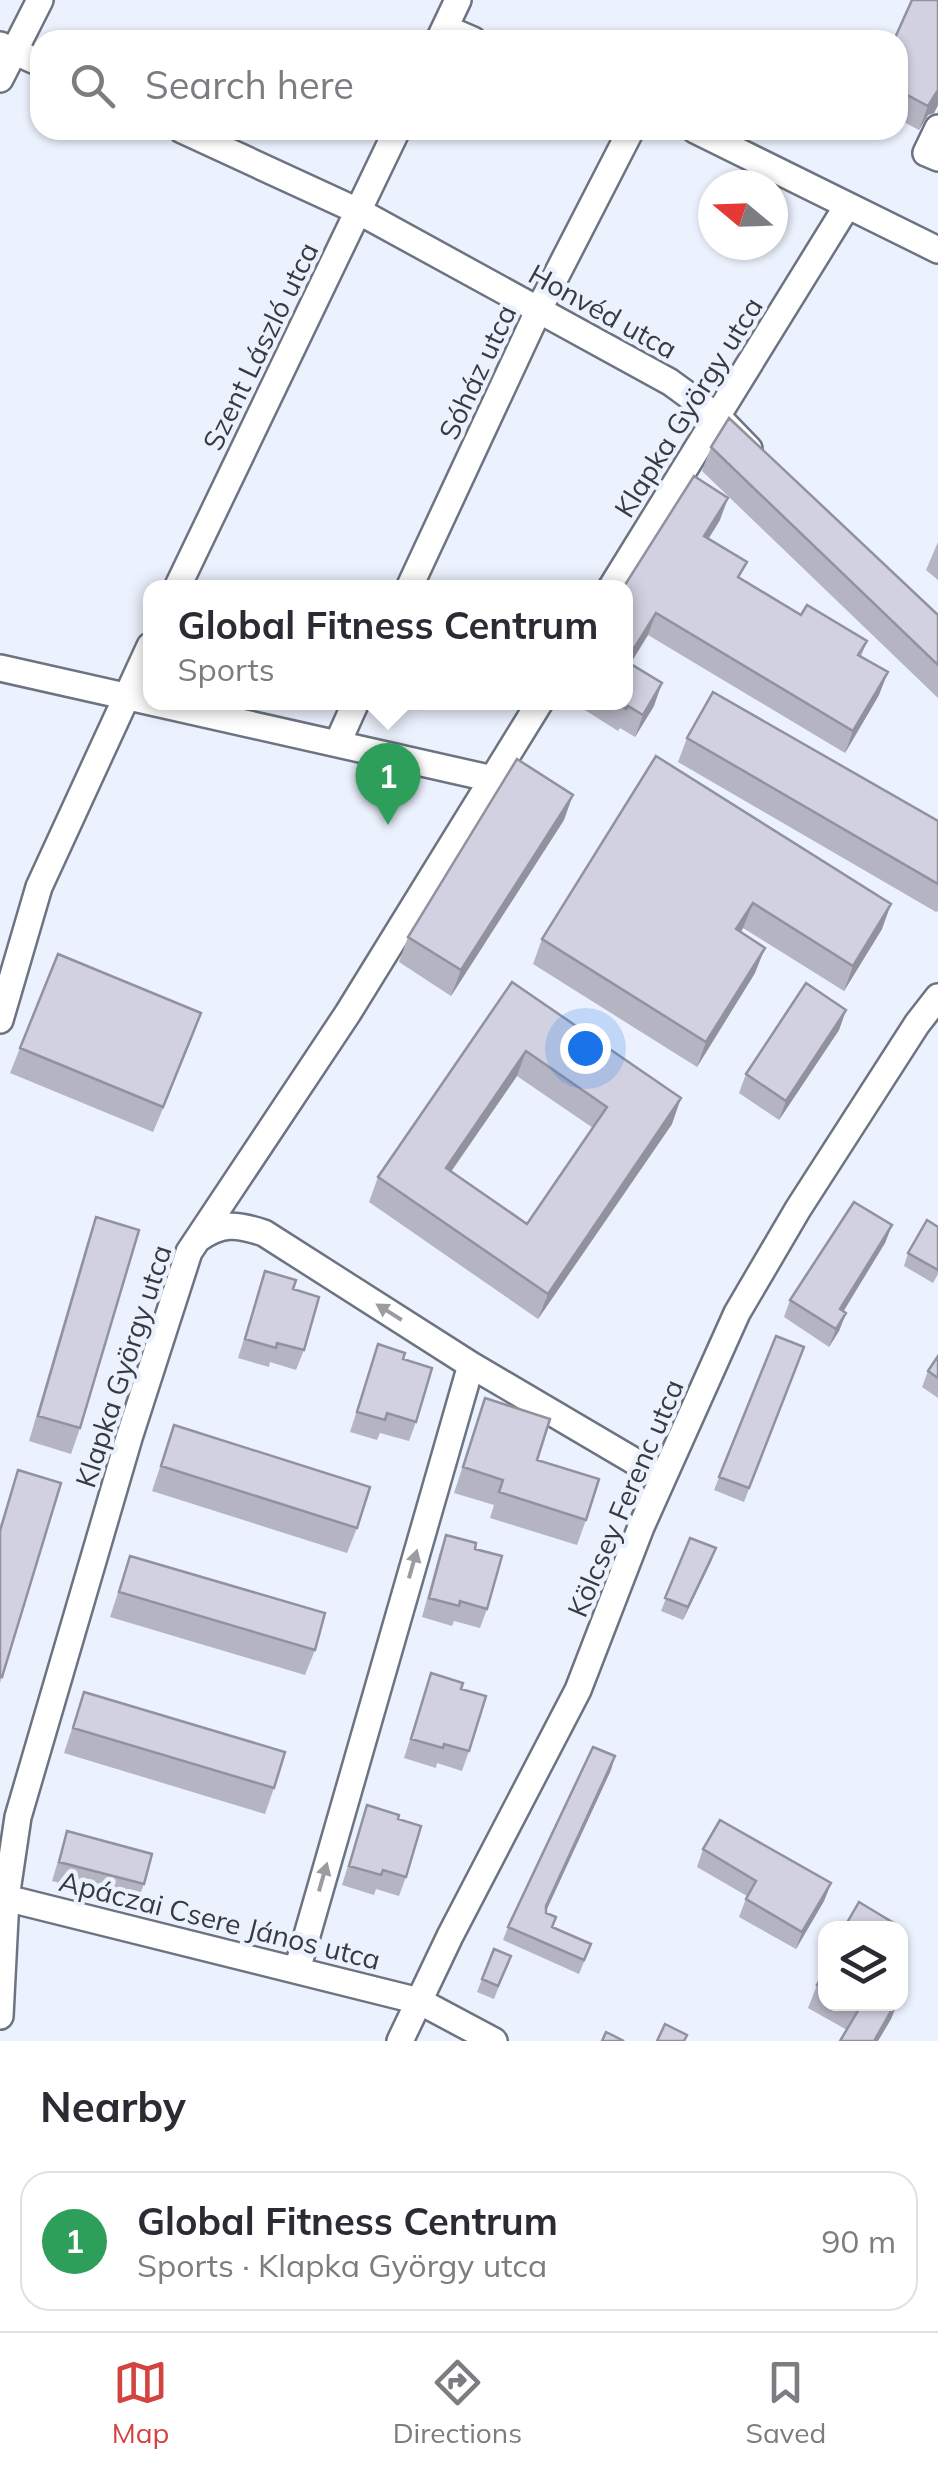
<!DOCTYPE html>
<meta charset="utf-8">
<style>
body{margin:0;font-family:Mulish,sans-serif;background:#f7f7f7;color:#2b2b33}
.controls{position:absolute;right:30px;bottom:30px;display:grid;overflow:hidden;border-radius:20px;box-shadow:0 2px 8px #0004}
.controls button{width:90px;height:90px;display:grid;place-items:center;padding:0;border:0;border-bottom:2px solid #e1e1e2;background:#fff;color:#2b2b33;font:50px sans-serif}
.compass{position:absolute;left:698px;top:170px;width:90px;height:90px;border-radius:50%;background:#fff;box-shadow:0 2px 8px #0004;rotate:289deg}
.you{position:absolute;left:585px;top:1048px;width:35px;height:35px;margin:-25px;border:8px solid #fff;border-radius:50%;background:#1a73e8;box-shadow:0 0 0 15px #1a73e833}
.badge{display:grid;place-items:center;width:65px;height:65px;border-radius:50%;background:#d34441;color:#fff;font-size:32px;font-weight:700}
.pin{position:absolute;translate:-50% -82px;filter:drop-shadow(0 2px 5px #0008)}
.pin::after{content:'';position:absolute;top:52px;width:35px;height:30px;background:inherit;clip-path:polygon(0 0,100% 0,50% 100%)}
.popup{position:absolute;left:143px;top:580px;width:490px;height:130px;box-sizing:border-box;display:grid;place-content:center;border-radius:20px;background:#fff;filter:drop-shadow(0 2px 8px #0005);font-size:32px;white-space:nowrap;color:#7c7c81}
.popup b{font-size:38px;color:#2b2b33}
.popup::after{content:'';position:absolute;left:50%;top:100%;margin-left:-20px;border:20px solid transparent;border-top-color:#fff}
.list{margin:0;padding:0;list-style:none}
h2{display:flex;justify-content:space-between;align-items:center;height:130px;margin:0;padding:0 40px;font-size:42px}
h2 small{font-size:32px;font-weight:400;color:#7c7c81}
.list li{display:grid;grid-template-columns:65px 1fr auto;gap:30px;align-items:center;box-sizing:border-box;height:140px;margin:0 20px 20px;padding:0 20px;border:2px solid #e1e1e2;border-radius:30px}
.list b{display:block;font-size:38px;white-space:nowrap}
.list p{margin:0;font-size:32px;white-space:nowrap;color:#7c7c81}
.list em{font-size:32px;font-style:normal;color:#7c7c81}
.icon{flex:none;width:55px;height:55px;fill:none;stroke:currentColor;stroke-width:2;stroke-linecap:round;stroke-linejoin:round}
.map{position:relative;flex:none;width:938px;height:2041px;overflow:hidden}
.search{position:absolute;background:#fff;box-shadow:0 2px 8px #0004;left:30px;right:30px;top:30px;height:110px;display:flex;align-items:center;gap:25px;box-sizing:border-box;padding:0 35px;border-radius:30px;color:#7c7c81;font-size:38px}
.sheet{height:290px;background:#fff}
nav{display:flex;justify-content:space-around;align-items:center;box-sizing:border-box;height:140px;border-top:2px solid #e1e1e2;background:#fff;font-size:28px;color:#7c7c81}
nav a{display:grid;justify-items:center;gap:5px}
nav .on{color:#d34441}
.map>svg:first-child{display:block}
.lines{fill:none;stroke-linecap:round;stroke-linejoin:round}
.street-casing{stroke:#6d7481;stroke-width:30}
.street{stroke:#fff;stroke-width:25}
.wall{fill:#b4b4c2;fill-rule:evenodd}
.shaded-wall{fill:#92929e}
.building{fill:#d1d1e1;stroke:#92929e;stroke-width:2.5;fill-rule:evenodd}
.oneway{fill:#9b9ca0}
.labels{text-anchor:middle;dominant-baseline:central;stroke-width:9;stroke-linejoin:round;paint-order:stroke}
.street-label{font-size:28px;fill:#373a40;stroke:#ebf1fd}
</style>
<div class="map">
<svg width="938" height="2041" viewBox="0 0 938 2041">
<rect width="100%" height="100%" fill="#ebf1fd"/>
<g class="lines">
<g class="street-casing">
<path id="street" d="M445,28l28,12
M439,40l19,-40
M0,45l40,18
M0,79l40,-79
M938,128l-12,25 12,5
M182,130l178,82 310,170 48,35 31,32
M695,130l243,120
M177,588l220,-458
M409,588l130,-279 92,-179
M611,588l236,-382
M0,668l493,111
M338,742l18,-40
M0,1020l39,-133 111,-241
M198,1239c24,-17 39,-15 66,-6l207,132 192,113
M6,1898l413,103 75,40
M297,1970l174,-605
M0,2016l6,-118 12,-81 111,-379 60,-186 159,-239 192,-311
M400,2041l50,-105 128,-246 63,-163 96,-214 61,-104 119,-185 21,-27"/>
</g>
<use href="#street" class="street"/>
</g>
<path class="wall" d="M938,0v105l-4,8 -6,2 -9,15 -21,-11v-79z
M711,447l227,168v83l-236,-227z
M720,520l-12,19 33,40 60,36 66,26 -6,16 18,38 -34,58 -197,-118 -18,28 24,43 -19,31 -15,-9 -2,3 -46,-29h54v-114z
M938,542v38l-12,-10z
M687,738l251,83v90l-2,1 -258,-150z
M656,756l226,173 -38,62 -101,-63 -2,4 14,41 -58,94 -164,-103 9,-25z
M564,820l-113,176 -52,-34 9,-25z
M512,982l160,142 -134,195 -169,-117 9,-25zM517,1076l76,52 -66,96 -76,-52z
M846,1010l-7,20 -60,90 -40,-27 7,-19z
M192,1038l-39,94 -143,-59 10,-25z
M96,1217l-16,211 -9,26 -42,-13 58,-198z
M892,1225l-7,18 -42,68 3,2 -7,18 -10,16 -45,-30 6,-17z
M938,1227v47l-5,9 -29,-17 4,-13z
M265,1271l28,18 11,61 -8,20 -26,-8 -1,5 -31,-9z
M776,1336l28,11 -60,155 -30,-12z
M378,1344l25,15 13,63 -7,19 -29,-8 -3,7 -27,-8z
M938,1356v42l-16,-11 6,-16z
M485,1398l101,122 -9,25 -87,-27 4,-13 -40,-12z
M174,1425l183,103 -10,25 -195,-62z
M18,1470l43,13 -61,200v-157z
M446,1535l29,14 12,60 -7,19 -26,-7 -2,5 -30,-9 17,-62z
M690,1538l26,10 -33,72 -22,-9z
M130,1556l185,94 -10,25 -195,-58z
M431,1673l30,16 8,62 -7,20 -25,-8 -1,5 -32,-10z
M84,1692l190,96 -9,26 -201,-61z
M611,1770l-65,139v4l7,14 33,30 -7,17 -76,-34 5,-13z
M367,1805l31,14 8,58 -7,19 -23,-7 -2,6 -32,-10z
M67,1831l77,53 -7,19 -85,-22z
M703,1849l128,34 -7,18 -28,48 -57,-32 8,-21 -50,-29z
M511,1956l-17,43 -17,-7 5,-13z
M826,1970v34h71l-6,15 -13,22h-38l7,-11 -39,-22 9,-23z"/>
<path class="shaded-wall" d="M938,90v15l-4,8 -6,2 -9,15 9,-24z
M728,498l-8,22 -24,39 8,-23z
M656,613l-8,22 -22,36v-8z
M888,672l-9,23 -34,58 8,-22z
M662,683l-8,23 -19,31 8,-22z
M573,795l-9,25 -113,176 10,-26z
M753,903l-10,25 -16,26 9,-25z
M891,904l-9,25 -38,62 9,-25z
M765,948l-10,25 -58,94 9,-25z
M846,1010l-7,20 -60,90 7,-19z
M201,1013l-9,25 -39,94 10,-25z
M526,1051l-9,25 -81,117 10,-25z
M681,1098l-9,26 -134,195 10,-25z
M892,1225l-7,18 -51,84 6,-18z
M846,1313l-7,18 -10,16 7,-18z
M716,1548l-5,14 -28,58 5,-13z
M615,1756l-4,14 -69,150 4,-14z
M831,1883l-7,18 -28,48 6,-17z
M895,2004h2l-6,15 -13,22h-4z"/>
<path class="building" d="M912,0h26v90l-10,16 -30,-16v-50h-4z
M729,418l209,197v50l-227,-218z
M694,476l34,22 -24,38 43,26 -9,15 63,38 6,-10 60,36 -9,14 30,17 -35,59 -197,-118 -30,48 36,22 -19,32 -15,-9 -2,3 -10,-7h10v-114h-3z
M713,692l225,129v63l-251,-146z
M656,756l235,148 -38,62 -100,-63 -17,26 29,19 -59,94 -164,-103z
M517,759l56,36 -112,175 -53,-33z
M58,954l143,59 -38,94 -143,-59z
M512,982l169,116 -133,196 -170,-117zM526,1051l81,56 -80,117 -81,-56z
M806,983l40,27 -60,91 -40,-27z
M854,1202l38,23 -52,84 6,4 -10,16 -46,-29z
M96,1217l43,13 -59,198 -42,-12z
M927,1220l11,7v43l-30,-17z
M265,1271l31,9 -3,9 26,8 -15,53 -27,-7 -1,5 -31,-9z
M776,1336l28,11 -55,141 -30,-11z
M378,1344l27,9 -2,6 29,9 -16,54 -29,-9 -2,7 -28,-8z
M938,1356v22l-10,-7z
M485,1398l65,21 -13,41 62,19 -13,41 -87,-28 4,-12 -40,-13z
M174,1425l196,62 -13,41 -196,-62z
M18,1470l43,13 -59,194 -2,-1v-145z
M446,1535l30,8 -1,6 27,7 -15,53 -27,-8 -1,5 -30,-8z
M690,1538l26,10 -28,59 -23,-9z
M130,1556l195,57 -10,37 -196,-58z
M431,1673l32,10 -2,6 25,7 -17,55 -25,-7 -1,4 -32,-9z
M84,1692l201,60 -11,36 -201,-60z
M593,1747l22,9 -69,150v7l10,4 -4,10 39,17 -7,16 -76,-33z
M367,1805l32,10 -1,4 23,7 -15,51 -23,-7 -2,5 -32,-9z
M720,1820l111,63 -29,49 -56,-33 10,-18 -53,-32z
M67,1831l85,23 -8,30 -85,-22z
M859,1902l38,23 -2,3h-51z
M494,1949l17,7 -13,30 -16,-7z
M826,1970v20l-9,-5z
M849,2004h46l-21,37h-34l19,-32z
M665,2024l22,11 -3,6h-27z
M606,2032l18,9h-22z"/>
<defs><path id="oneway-solid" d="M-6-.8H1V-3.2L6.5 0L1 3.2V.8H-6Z" transform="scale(2.5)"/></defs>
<g class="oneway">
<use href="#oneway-solid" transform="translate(389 1312) rotate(-148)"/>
<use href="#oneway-solid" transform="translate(413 1564) rotate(-74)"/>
<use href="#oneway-solid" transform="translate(323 1877) rotate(-74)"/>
</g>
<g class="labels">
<g class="street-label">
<text transform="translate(603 311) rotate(29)">Honvéd utca</text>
<text transform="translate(260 346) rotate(-64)">Szent László utca</text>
<text transform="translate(477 372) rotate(-65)">Sóház utca</text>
<text transform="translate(688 407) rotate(-58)">Klapka György utca</text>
<text transform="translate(123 1366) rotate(-72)">Klapka György utca</text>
<text transform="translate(625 1498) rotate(-67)">Kölcsey Ferenc utca</text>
<text transform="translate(220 1920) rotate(14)">Apáczai Csere János utca</text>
</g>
</g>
</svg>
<div class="controls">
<button><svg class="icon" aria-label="layers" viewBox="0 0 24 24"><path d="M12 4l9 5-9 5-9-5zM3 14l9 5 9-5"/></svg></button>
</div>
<svg class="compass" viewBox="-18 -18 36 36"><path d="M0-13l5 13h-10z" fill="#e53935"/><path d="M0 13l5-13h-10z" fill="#7c7c81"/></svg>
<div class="you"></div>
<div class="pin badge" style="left:388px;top:825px;background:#2e9e5b">1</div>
<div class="popup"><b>Global Fitness Centrum</b>Sports</div>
<div class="search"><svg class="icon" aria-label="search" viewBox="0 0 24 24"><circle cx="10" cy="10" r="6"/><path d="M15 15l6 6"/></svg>Search here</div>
</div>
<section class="sheet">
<h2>Nearby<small></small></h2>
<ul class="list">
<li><span class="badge" style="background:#2e9e5b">1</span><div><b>Global Fitness Centrum</b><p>Sports · Klapka György utca</p></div><em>90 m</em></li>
</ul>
</section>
<nav>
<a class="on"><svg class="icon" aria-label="map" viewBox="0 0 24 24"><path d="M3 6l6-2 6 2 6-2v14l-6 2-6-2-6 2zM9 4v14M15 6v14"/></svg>Map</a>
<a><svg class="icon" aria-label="directions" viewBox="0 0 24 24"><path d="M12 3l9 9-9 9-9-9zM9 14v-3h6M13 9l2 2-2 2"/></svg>Directions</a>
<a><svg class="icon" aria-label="saved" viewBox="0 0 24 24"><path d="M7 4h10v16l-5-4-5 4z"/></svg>Saved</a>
</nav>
